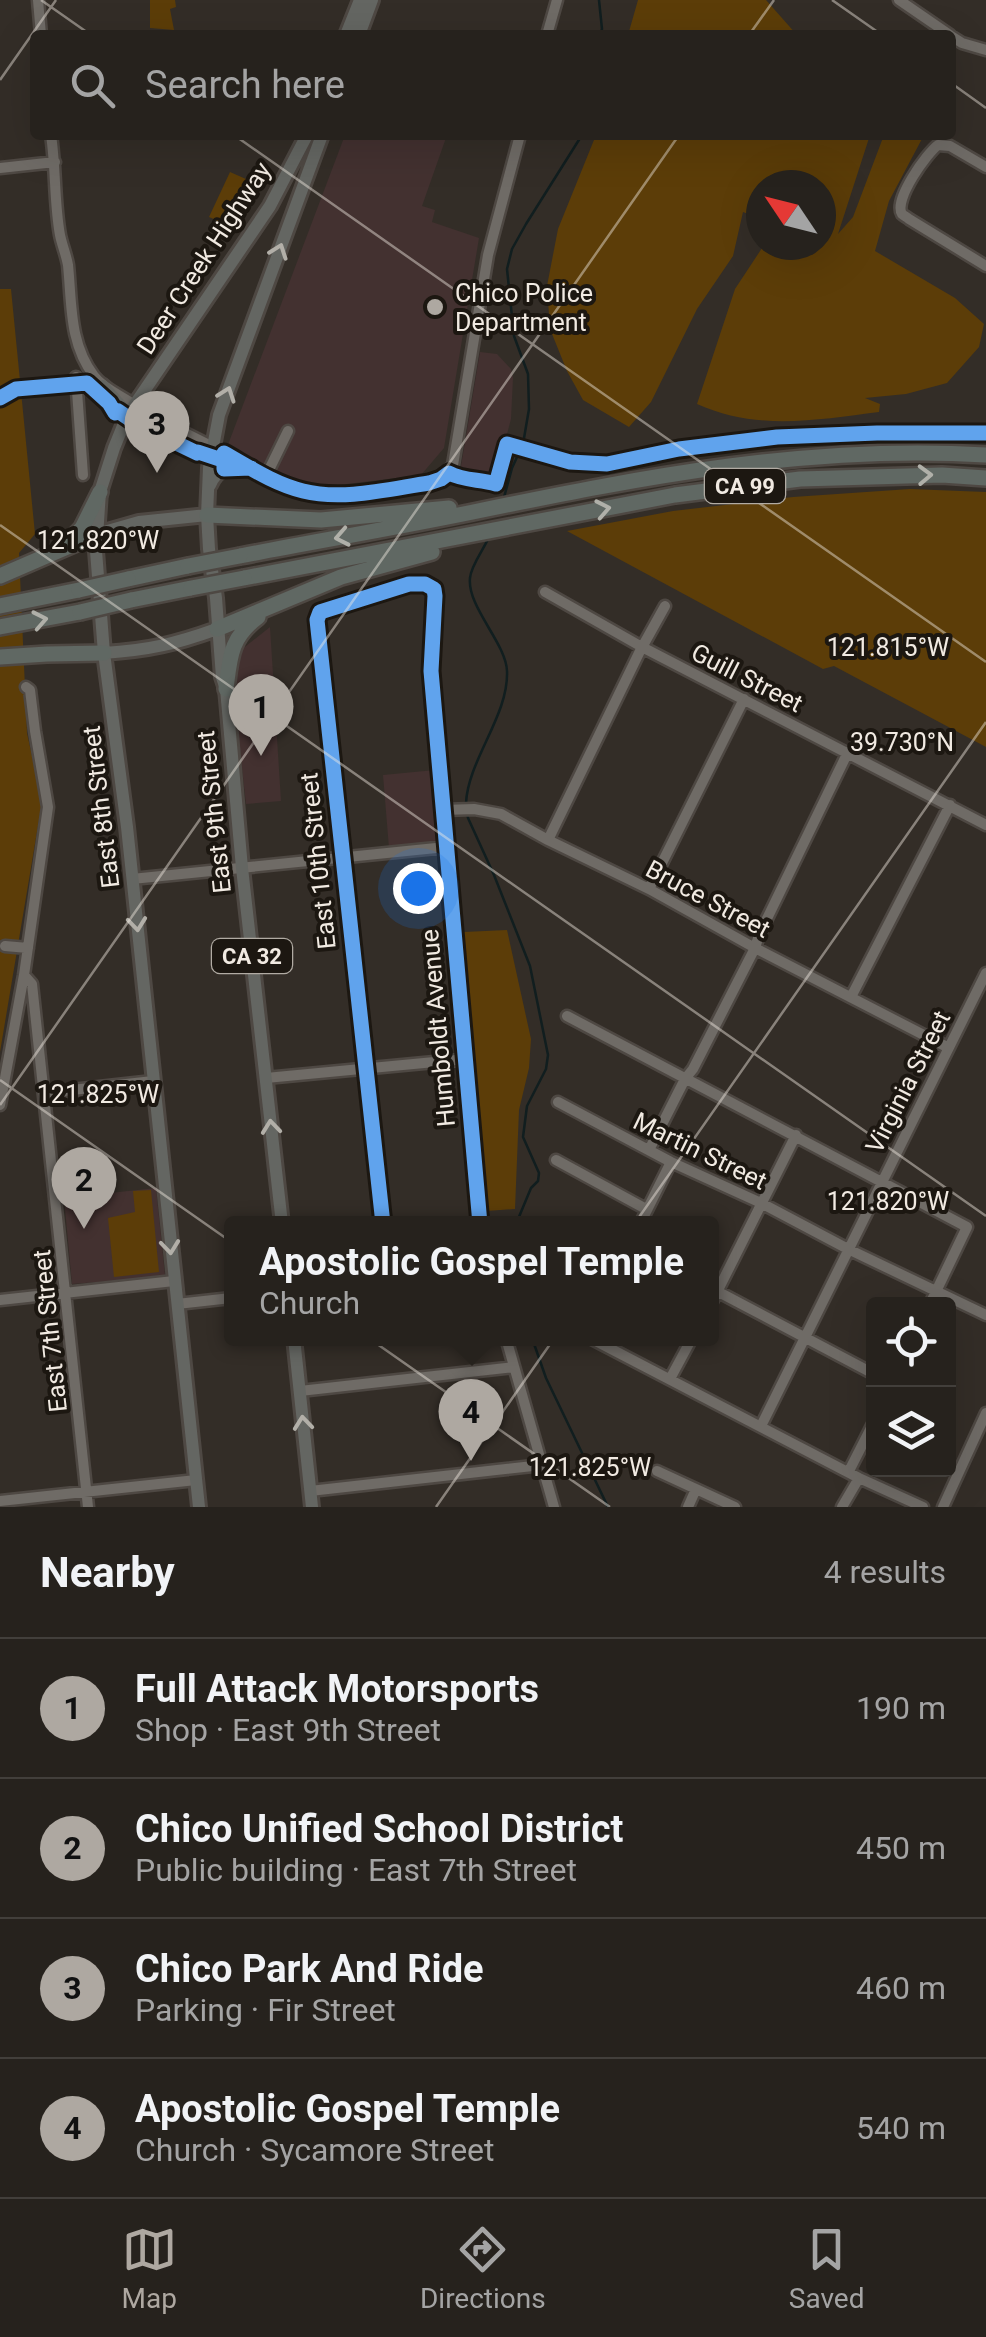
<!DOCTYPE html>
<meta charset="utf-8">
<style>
body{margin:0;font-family:Roboto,sans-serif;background:#2e2a26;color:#f1f3f6}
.controls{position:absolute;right:30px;bottom:30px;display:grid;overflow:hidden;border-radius:10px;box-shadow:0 10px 40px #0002}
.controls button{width:90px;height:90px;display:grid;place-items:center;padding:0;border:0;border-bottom:2px solid #423f3b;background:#26221d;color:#f1f3f6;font:50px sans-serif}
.compass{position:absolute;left:746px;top:170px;width:90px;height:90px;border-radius:50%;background:#26221d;box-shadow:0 10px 40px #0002;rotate:305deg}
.you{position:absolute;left:418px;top:888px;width:35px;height:35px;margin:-25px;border:8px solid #fff;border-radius:50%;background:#1a73e8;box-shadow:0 0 0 15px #1a73e833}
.badge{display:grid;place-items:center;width:65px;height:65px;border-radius:50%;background:#aea8a1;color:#111;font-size:32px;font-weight:700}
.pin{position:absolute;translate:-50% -82px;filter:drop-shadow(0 2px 5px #0008)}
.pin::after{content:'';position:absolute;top:52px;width:35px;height:30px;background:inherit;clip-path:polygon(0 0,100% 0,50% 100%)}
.popup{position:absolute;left:224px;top:1216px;width:495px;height:130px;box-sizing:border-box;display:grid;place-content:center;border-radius:10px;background:#26221d;filter:drop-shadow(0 2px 8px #0005);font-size:32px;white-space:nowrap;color:#a4a4a4}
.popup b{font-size:38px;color:#f1f3f6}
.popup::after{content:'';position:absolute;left:50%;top:100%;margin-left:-20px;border:20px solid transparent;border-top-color:#26221d}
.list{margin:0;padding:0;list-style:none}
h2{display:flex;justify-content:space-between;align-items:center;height:130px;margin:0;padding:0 40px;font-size:42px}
h2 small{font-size:32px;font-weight:400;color:#a4a4a4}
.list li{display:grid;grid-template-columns:65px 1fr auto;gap:30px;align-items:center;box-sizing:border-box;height:140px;padding:0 40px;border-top:2px solid #423f3b}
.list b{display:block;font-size:38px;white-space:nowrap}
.list p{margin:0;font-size:32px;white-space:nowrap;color:#a4a4a4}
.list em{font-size:32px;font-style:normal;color:#a4a4a4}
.icon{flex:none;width:55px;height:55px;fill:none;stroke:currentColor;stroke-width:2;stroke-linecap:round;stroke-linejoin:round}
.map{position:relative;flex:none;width:986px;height:1507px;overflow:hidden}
.search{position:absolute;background:#26221d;box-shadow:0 10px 40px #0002;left:30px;right:30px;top:30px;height:110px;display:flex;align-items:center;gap:25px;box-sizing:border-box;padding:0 35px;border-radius:10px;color:#a4a4a4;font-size:38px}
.sheet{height:690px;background:#26221d}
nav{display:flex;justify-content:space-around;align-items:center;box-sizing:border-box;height:140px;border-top:2px solid #423f3b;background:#26221d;font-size:28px;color:#a4a4a4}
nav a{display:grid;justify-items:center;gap:5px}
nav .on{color:#aea8a1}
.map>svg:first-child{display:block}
.commercial{fill:#433130}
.green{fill:#5c3d08}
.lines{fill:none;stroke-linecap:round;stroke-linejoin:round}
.stream{stroke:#111e1f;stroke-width:2.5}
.minor-casing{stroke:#4e4843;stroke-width:15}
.major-casing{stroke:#4e4843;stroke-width:18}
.highway-casing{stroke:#4e4843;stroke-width:20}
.minor{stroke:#6f6b66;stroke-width:10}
.major{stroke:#646662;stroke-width:12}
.highway{stroke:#606863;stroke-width:15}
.highway-bridge-casing{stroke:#4e4843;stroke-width:20;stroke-linecap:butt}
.highway-bridge{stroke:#606863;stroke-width:15}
.cycleway-casing{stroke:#1c1711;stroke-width:21}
.cycleway{stroke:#60a3ed;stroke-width:15}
.oneway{stroke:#b2afa8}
.oneway2{stroke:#b0b0a9}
.ticks{fill:none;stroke:#f1eae2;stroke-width:2.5;stroke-opacity:0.45}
.poi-dot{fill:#aea8a1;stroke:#1c1711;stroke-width:4}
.labels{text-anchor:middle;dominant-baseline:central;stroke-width:8;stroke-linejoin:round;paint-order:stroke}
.shield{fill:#1c1711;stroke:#b1aba3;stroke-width:2.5}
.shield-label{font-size:22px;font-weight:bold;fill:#f1eae2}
.street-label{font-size:25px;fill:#f1eae2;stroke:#1c1711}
.poi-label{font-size:25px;fill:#f1eae2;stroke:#1c1711;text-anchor:start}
.ticks-label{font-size:25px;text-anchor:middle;fill:#f1eae2;stroke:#1c1711;stroke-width:8;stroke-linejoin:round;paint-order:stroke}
</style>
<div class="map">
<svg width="986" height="1507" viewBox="0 0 986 1507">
<rect width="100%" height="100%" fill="#332d27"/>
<path class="commercial" d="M345,135h102l-25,71 13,4 -3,12 47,16 -35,210 -23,27 -99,12 -51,-14 -45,-23z
M480,352l17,2 14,15 2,9 -2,41 -16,61 -35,-8z
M270,627l11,174 -35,3 -12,-106 1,-25 6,-23z
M435,770l6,74 -52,4 -6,-73z
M156,1188l9,87 -3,2 -90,7 -8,-86z"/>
<path class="green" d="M150,0h25l1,7 -6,2 4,21 -24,-2z
M638,0h128l31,35h-169z
M596,135h274l-32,99 15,-17 31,-82h40l-35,66 -14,50 80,47 29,26 -5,23 -32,36 -41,11 -41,4 15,6 -1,8c-63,8 -122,19 -182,-8l38,-115 29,-44h57v-60h-60v34l-18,-7 -10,44 -36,53 -46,93 -22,25 -46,-27 -16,-29 -17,-42 -3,-43 11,-57z
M230,172l25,11 -21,45 -25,-11z
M0,289h11l24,245 -16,19 8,180 15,69 -42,250z
M910,489l76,3v255l-152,-81 -11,3 -256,-138 106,-20 120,-14z
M507,930l24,109 -2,29 -10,42 -4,99 -28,2 -23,-279z
M151,1190l8,82 -45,5 -6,-59 27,-6 -2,-21z"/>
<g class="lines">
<path class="stream" d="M599,0l3,29 -2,6
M503,501l9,-33 11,-24 6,-35 -1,-35 -14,-38 -7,-67 5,-20 14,-25 56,-89
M466,803c2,-43 43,-88 41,-132 -1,-28 -40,-64 -37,-93 1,-13 14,-29 19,-41
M467,811l1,7 26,57 36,91 18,89 -2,14 -19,37 -4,31 16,36 -1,8 -7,7 -15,36
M532,1338l14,40 62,129"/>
<g class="minor-casing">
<path id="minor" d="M38,0l3,35
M899,0l51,35
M547,35l10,-35
M951,36l11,7 24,7
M51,135c5,33 3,67 9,100 2,10 6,19 8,30 4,39 1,78 26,111 12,16 34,21 49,36l70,35 61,34 30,11 32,3 93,-12 12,-4 12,-14 35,-210 32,-120
M986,167l-36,-21 -12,-1c-11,8 -45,55 -36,69 2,2 5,3 7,5l77,47
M0,168l55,-6
M76,377l7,98
M266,476l22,-45
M545,592l97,55 344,178
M443,810l31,-1 27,5 47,26 101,49 106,59 192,99
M548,840l92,-189 25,-45
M132,879l314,-32
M649,889l95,-190
M5,946l23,2
M24,975l8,9 56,523
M851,997l99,-192
M567,1016l400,211 -37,77
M266,1078l200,-19
M45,1093l108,-12
M558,1102l113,60 90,41 87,46 138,66
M0,1105l24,-130 24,-168 -13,-76 -5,-41 -4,-3
M649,1150l36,-71 8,-10 62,-121 4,-13 89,-183
M556,1160l90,49
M383,1224l-66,-604 3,-8 89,-28h16l9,5 1,7 -4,75 49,553
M640,1224l31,-62
M711,1288l163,86
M0,1300l174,-19
M177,1304l54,-6
M711,1304l85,-169
M506,1338l48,169
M590,1338l269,140 64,29
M670,1379l22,-41
M300,1391l214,-24
M761,1426l225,-453
M657,1471l78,36
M849,1471l25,-49
M310,1491l232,-26
M0,1501l196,-21
M688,1507l8,-18
M842,1507l17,-29
M943,1507l43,-94"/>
</g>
<g class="major-casing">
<path id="major" d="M346,35l14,-35
M359,35l13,-35
M103,386l18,20 3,16
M210,485c8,-20 22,-18 41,-17
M97,534l42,-12 68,-7
M104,653c45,-3 71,-9 113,-24
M282,1224l-40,-356 -16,-179 -4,-12 -6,-79 -7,-49 -2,-34 2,-47 10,-53 103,-280
M294,1338l18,169
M199,1507l-72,-680 -23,-174 -8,-102 4,-59 14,-44 13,-32 143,-210 37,-71"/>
</g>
<g class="highway-casing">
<path id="highway" d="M207,515l114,5 128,-12
M66,545l16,-17 18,-36
M240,556c78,-15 155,-28 233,-44 169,-35 339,-68 513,-57
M0,576l97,-42
M244,578l431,-83 125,-16 142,-4 44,3
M128,579l60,-13
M131,600l60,-12
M0,606l79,-16
M0,627l80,-15
M217,629l124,-52 91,-25
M0,657l47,-3 57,-1
M226,689c4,-32 4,-51 32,-72"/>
</g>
<use href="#minor" class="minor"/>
<use href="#major" class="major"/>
<use href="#highway" class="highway"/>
<g class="highway-bridge-casing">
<path id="highway-bridge" d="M188,566l52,-10
M191,588l53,-10
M79,590l49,-11
M80,612l51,-12"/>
</g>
<use href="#highway-bridge" class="highway-bridge"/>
<g class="cycleway-casing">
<path id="cycleway" d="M0,398l16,-9 71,-6 22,20 6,10 3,-2 19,13 60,29 1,-1 24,8
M251,468l-27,1v-16c25,14 50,31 79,38 40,10 86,-2 126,-8l12,-4 8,-6c15,8 31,6 47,11l11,-40 63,18 37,2 72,-15 98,-12 100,-4h109
M383,1224l-66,-604 3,-8 89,-28h16l9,5 1,7 -4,75 49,553"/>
</g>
<use href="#cycleway" class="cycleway"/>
</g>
<defs><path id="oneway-chevron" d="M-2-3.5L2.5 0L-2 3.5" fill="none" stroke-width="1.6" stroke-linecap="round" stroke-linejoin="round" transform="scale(2.5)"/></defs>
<g class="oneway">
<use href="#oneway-chevron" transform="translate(279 251) rotate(-70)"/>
<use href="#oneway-chevron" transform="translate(227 394) rotate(-70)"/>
<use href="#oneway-chevron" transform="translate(137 924) rotate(84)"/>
<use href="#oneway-chevron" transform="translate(271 1127) rotate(-96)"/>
<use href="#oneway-chevron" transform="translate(170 1247) rotate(84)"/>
<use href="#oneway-chevron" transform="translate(303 1423) rotate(-96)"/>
</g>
<g class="oneway2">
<use href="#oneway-chevron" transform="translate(925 475) rotate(-2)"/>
<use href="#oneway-chevron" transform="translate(603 509) rotate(-11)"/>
<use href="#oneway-chevron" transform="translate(342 537) rotate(169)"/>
<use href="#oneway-chevron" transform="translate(40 620) rotate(-11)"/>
</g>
<path class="ticks" d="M41,0l50,35M832,0l50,35M749,35l25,-35M0,80l56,-80M951,83l35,25M234,135l752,527M0,525l986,691M0,1080l610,427M0,1105l679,-970M436,1507l550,-785"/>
<circle class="poi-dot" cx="435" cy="307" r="10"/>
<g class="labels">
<g class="shield">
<rect x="705" y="469" width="80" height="34" rx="8"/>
<rect x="212" y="939" width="80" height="34" rx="8"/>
</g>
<g class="shield-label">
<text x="745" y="486">CA 99</text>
<text x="252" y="956">CA 32</text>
</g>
<g class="street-label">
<text transform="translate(204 258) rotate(-57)">Deer Creek Highway</text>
<text transform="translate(747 678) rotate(27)">Guill Street</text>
<text transform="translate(101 807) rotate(-97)">East 8th Street</text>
<text transform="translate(214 812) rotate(-96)">East 9th Street</text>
<text transform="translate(318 861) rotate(-96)">East 10th Street</text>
<text transform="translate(708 899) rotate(28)">Bruce Street</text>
<text transform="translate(438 1028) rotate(-95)">Humboldt Avenue</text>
<text transform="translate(908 1082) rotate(-63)">Virginia Street</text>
<text transform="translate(700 1151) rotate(26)">Martin Street</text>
<text transform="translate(50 1331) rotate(-96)">East 7th Street</text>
</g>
<g class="poi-label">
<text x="455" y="293">Chico Police<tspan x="455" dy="29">Department</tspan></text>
</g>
</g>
<g class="ticks-label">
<text x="98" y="549">121.820°W</text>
<text x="888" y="656">121.815°W</text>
<text x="902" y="751">39.730°N</text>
<text x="98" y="1103">121.825°W</text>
<text x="888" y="1210">121.820°W</text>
<text x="590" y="1476">121.825°W</text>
</g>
</svg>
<div class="controls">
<button><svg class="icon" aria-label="locate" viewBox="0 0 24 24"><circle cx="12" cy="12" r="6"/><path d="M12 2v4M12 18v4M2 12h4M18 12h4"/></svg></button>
<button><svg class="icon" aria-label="layers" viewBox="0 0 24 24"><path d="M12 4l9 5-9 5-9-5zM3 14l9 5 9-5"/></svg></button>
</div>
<svg class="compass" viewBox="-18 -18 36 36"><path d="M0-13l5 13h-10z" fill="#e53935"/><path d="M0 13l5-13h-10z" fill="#a4a4a4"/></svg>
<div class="you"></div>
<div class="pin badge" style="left:261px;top:756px">1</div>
<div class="pin badge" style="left:84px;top:1229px">2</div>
<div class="pin badge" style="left:157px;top:473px">3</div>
<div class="pin badge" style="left:471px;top:1461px">4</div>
<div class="popup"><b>Apostolic Gospel Temple</b>Church</div>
<div class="search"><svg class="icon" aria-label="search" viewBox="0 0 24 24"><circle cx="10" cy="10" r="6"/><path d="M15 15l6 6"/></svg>Search here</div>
</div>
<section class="sheet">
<h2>Nearby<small>4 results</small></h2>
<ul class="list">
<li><span class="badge">1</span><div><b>Full Attack Motorsports</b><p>Shop · East 9th Street</p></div><em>190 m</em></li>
<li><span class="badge">2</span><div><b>Chico Unified School District</b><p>Public building · East 7th Street</p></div><em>450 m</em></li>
<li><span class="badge">3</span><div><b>Chico Park And Ride</b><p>Parking · Fir Street</p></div><em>460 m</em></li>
<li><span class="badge">4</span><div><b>Apostolic Gospel Temple</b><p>Church · Sycamore Street</p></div><em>540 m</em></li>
</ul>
</section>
<nav>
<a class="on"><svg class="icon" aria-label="map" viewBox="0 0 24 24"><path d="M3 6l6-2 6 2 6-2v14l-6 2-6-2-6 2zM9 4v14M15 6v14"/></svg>Map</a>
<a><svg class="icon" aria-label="directions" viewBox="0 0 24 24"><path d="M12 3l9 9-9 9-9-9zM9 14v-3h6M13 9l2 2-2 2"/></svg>Directions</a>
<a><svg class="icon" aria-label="saved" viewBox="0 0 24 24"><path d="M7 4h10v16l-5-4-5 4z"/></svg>Saved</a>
</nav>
